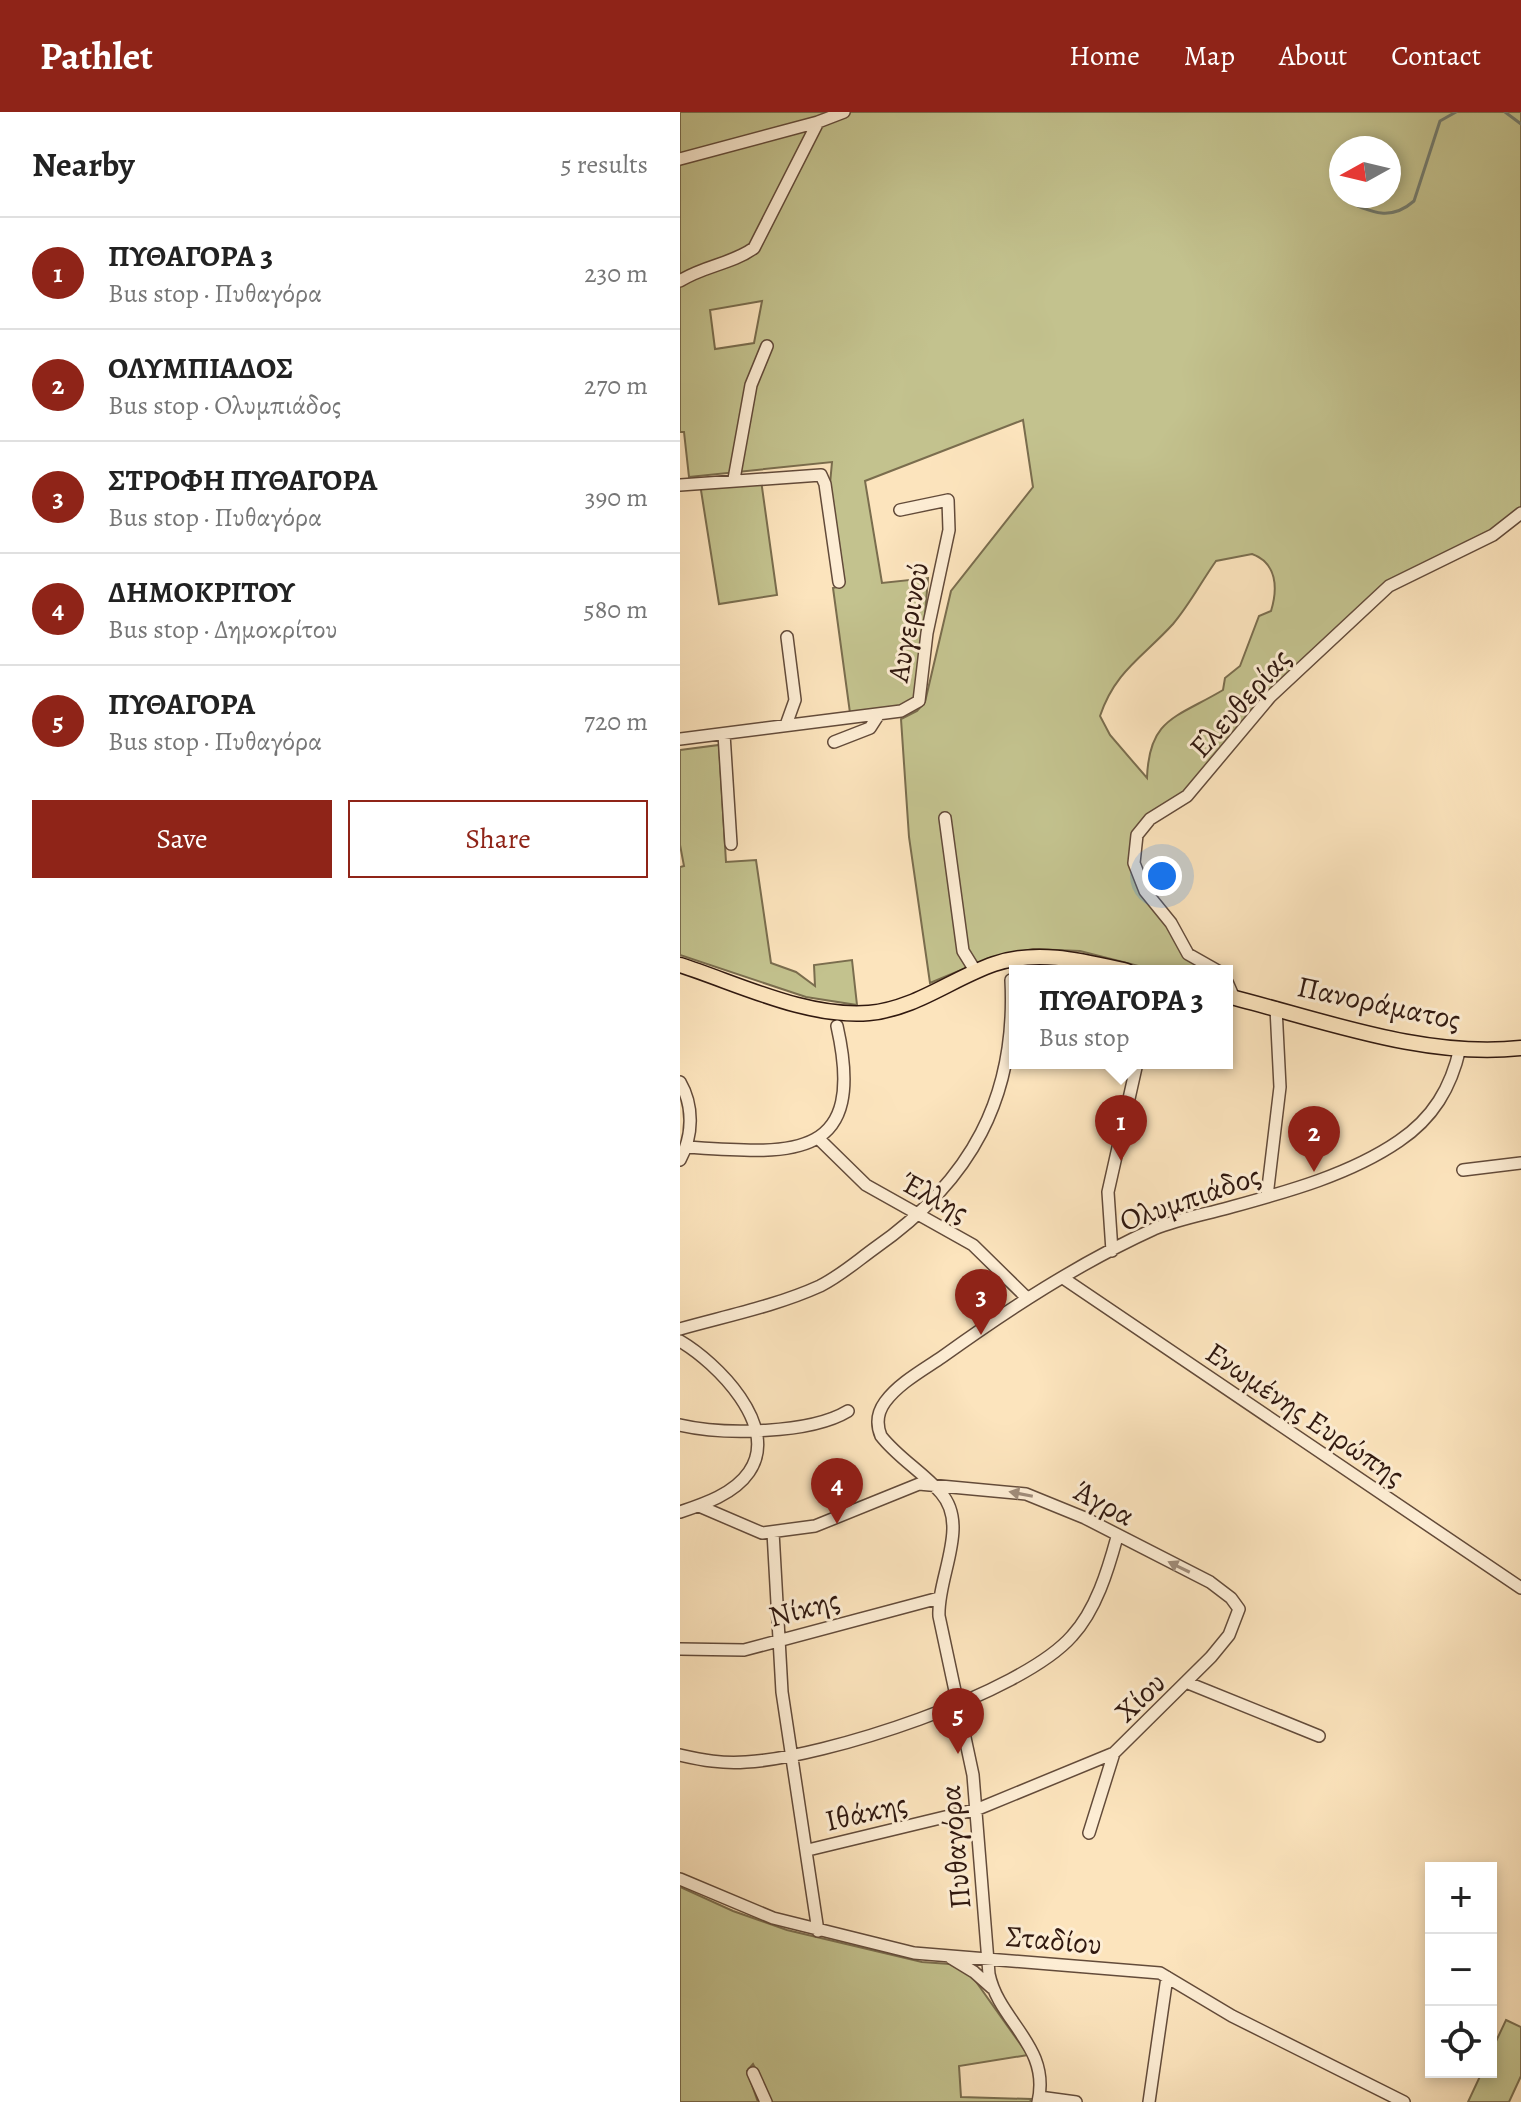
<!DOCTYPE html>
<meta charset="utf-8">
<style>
body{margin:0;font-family:Alegreya,serif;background:#f6f6f6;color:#222}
.controls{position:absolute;right:24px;bottom:24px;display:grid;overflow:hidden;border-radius:0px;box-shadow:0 4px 12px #0003}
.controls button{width:72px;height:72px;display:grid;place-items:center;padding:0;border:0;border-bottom:2px solid #e0e0e0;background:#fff;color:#222;font:40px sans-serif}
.compass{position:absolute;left:649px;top:24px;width:72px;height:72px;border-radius:50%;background:#fff;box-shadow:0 4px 12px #0003;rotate:262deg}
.you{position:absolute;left:482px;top:764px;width:28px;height:28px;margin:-20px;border:6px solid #fff;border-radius:50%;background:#1a73e8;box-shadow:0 0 0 12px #1a73e833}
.badge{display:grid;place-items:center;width:52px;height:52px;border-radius:50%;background:#8f2418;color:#fff;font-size:26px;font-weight:700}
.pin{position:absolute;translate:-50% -66px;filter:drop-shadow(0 2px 4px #0008)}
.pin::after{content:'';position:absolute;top:42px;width:28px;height:24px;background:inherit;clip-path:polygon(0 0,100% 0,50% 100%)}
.popup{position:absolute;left:329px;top:853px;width:224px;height:104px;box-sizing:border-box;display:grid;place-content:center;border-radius:0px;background:#fff;filter:drop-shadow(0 2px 6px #0005);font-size:26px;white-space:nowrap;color:#767676}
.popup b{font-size:30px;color:#222}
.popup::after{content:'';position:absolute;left:50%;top:100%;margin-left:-16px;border:16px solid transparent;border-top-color:#fff}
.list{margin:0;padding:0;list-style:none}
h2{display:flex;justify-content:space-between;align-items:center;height:104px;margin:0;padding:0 32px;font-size:34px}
h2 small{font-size:26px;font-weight:400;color:#767676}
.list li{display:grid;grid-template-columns:52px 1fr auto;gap:24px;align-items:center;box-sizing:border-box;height:112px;padding:0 32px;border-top:2px solid #e0e0e0}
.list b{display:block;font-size:30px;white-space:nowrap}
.list p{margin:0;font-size:26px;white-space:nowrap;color:#767676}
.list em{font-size:26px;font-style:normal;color:#767676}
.actions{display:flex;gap:16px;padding:24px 32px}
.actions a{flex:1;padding:18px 0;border:2px solid #8f2418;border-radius:0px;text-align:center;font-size:28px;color:#8f2418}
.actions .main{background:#8f2418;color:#fff}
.icon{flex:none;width:44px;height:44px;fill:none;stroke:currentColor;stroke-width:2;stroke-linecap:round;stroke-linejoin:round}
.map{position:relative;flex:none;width:841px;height:1990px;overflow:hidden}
header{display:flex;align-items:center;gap:48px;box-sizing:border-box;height:112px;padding:0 40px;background:#8f2418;color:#fff}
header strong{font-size:38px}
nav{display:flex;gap:44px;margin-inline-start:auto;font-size:28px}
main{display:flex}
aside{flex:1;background:#fff}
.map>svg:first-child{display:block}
.green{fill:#c3c28e;stroke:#7a6d4e;stroke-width:2;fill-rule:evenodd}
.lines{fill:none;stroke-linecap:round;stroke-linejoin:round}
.stream{stroke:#737c6f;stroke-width:3}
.minor-casing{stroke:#634b3a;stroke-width:14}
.major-casing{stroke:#30180f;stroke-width:17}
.minor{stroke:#fdedd4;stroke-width:11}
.major{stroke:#fce4bd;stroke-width:14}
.oneway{fill:#a18d7b}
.labels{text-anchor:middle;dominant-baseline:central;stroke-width:6;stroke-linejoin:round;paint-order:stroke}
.street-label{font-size:30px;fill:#30180f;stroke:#fdedd4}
</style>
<header>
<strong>Pathlet</strong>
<nav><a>Home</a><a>Map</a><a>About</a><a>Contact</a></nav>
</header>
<main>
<aside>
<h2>Nearby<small>5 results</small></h2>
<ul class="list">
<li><span class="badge">1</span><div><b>ΠΥΘΑΓΟΡΑ 3</b><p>Bus stop · Πυθαγόρα</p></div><em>230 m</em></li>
<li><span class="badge">2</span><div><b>ΟΛΥΜΠΙΑΔΟΣ</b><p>Bus stop · Ολυμπιάδος</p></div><em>270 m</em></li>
<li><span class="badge">3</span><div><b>ΣΤΡΟΦΗ ΠΥΘΑΓΟΡΑ</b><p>Bus stop · Πυθαγόρα</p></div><em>390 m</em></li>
<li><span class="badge">4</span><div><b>ΔΗΜΟΚΡΙΤΟΥ</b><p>Bus stop · Δημοκρίτου</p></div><em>580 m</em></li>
<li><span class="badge">5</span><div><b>ΠΥΘΑΓΟΡΑ</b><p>Bus stop · Πυθαγόρα</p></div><em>720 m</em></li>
</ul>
<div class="actions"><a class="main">Save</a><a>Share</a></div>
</aside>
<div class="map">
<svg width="841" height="1990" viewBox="0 0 841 1990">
<rect width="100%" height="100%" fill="#fce4bd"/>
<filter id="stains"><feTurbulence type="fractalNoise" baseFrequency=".0025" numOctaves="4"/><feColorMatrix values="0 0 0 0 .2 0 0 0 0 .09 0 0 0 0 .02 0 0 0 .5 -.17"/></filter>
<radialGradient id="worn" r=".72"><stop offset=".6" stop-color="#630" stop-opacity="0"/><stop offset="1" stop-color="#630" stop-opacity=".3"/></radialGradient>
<path class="green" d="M0,0h841v400l-22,16 -103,51 -125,114 -84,99 -38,24 -17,48 48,81 34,26h-56l-78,-20 -47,-2 -43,9 -60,25 -21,-146 -8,-118 16,-8 8,-9 26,-111 82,-104 -10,-67 -158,61 17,102 46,-5 -10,124 -8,7 -60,4 -17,-125 9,-2 -12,-102 2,-22 -143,15 -5,-45h-4zM661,36h48v48h-48zM82,189l-8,42 -39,6 -5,-39zM572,442c25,9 26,34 19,57l-12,5 -19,50 -15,12 -2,12c-47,28 -74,28 -76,88l-37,-43 -10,-19c15,-45 43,-59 73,-92 17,-20 28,-42 43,-63z
M81,368l16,115 -58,9 -19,-120z
M39,633l7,117 30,-2 15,103 25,9 19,14 -1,-21 38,-5 5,45 -51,-8 -126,-42v-88l4,-1 -4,-21v-95z
M0,1775l53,24 54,19 135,32 28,2 22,12 56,79 -69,11 2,31 70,2 -1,3h-258l-19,-38 -6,7 11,31h-78z
M826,1908l15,7v49l-12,26h-41l14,-30h9v-20z"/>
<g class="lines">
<path class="stream" d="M825,0l16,12
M665,88c26,12 45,22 69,1l26,-80 16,-9"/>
<g class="minor-casing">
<path id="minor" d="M138,10l26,-10
M0,47l138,-37 -64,126c-22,16 -51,18 -74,33
M54,367l17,-94 16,-39
M0,373l141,-10 4,9 14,98
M106,613l9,-25 -8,-63
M44,622l7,110
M0,627l221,-28 18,-10 8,-68 22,-103 -1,-30 -48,10
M154,630l36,-14 9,-14
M265,706l18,133 13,21
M538,859l-30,-17 -17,-31 -26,-32 -11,-28 3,-28 13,-16 37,-23 83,-99 119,-111 104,-51 28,-22
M547,870l7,16
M0,970c14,24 13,54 0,78
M139,1027l47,46 107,60 54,53
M6,1035c105,7 182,16 151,-121
M783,1058l58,-7
M587,1084l13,-109 -4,-79
M432,1139l-4,-59 29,-129
M383,1166l458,310
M0,1217c46,-13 96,-23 140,-43 20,-10 37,-25 55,-38 96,-67 142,-151 136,-268
M0,1229c36,21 101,85 69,131 -15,22 -45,32 -69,40
M0,1313c43,10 130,9 168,-14
M19,1394l63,27 53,-7 104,-42 107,10 59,24 125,64 21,16 8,11 -10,26 -18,22 -97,96 -136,56 -170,41
M93,1420l9,160 36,239
M0,1537l64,1 195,-52
M508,1571l131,53
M0,1643c22,5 43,9 66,7 78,-4 275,-68 326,-126 24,-26 36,-66 45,-99
M409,1721l25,-80
M0,1767l93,39 141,35 246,20 72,43 172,86
M271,1846l23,14 18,16
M73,1961l13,29
M359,1985l37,5
M358,1990c13,-56 -39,-80 -49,-128l-16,-199 -34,-159c-2,-39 31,-90 2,-123 -18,-21 -43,-35 -60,-57 -5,-12 -4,-23 4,-34 14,-19 38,-32 57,-45 67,-48 137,-94 212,-128 22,-9 47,-14 70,-20 58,-16 124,-33 175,-68 34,-23 52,-53 61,-93
M469,1990l18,-125"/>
</g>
<g class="major-casing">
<path id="major" d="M0,853c59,19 126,53 189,48 46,-4 82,-34 125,-49 44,-15 89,-3 133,7
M547,884c93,23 197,63 294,52"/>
</g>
<use href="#minor" class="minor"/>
<use href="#major" class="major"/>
</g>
<defs><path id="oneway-solid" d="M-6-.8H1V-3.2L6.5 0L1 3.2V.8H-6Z" transform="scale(2)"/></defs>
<g class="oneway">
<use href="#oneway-solid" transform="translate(341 1382) rotate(-169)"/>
<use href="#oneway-solid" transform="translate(499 1455) rotate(-154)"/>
</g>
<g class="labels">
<g class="street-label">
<text transform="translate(228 510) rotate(-80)">Αυγερινού</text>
<text transform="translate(560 591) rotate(-48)">Ελευθερίας</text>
<text transform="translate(699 891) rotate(12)">Πανοράματος</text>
<text transform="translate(255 1085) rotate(29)">Έλλης</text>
<text transform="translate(510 1086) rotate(-19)">Ολυμπιάδος</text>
<text transform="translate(625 1302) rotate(34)">Ενωμένης Ευρώπης</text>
<text transform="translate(424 1391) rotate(28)">Άγρα</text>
<text transform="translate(124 1496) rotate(-15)">Νίκης</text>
<text transform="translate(460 1585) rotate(-44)">Χίου</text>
<text transform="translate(186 1700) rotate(-13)">Ιθάκης</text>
<text transform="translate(275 1735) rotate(-95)">Πυθαγόρα</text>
<text transform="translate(374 1828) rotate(5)">Σταδίου</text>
</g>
</g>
<rect width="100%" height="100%" filter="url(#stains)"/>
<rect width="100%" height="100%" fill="url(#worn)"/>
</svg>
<div class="controls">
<button>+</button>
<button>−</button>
<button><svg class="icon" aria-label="locate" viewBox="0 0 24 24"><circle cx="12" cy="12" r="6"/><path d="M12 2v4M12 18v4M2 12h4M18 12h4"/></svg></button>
</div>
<svg class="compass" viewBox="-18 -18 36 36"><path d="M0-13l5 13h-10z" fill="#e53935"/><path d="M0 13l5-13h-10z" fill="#767676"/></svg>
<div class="you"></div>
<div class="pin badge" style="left:441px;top:1049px">1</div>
<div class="popup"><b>ΠΥΘΑΓΟΡΑ 3</b>Bus stop</div>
<div class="pin badge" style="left:634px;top:1060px">2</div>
<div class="pin badge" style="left:301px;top:1223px">3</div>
<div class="pin badge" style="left:157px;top:1412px">4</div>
<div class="pin badge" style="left:278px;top:1642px">5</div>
</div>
</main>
